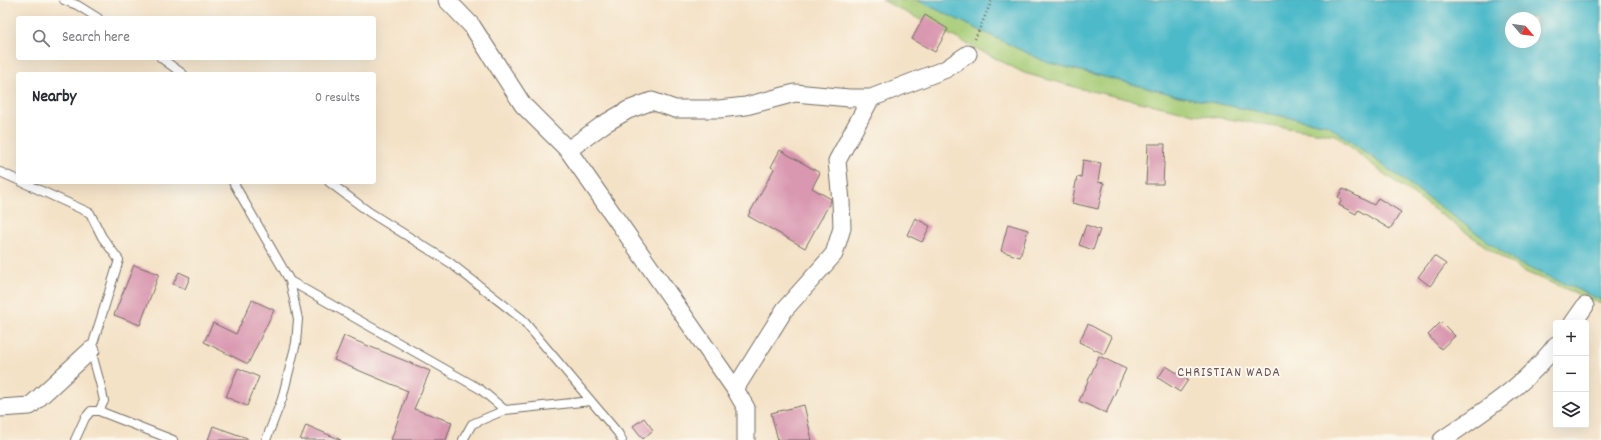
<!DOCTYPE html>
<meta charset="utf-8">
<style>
body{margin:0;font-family:Dekko,sans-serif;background:#f7f7f7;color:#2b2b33}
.controls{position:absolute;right:12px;bottom:12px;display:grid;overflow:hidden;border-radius:4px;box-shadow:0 4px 16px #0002}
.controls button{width:36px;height:36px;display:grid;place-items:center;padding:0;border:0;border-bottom:1px solid #e1e1e2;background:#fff;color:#2b2b33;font:20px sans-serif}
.compass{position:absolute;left:1505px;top:12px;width:36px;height:36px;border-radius:50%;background:#fff;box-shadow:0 4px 16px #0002;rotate:119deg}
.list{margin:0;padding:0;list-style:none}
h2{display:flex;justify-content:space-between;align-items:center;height:52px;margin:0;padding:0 16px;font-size:17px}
h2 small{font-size:13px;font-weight:400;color:#7c7c81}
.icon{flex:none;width:22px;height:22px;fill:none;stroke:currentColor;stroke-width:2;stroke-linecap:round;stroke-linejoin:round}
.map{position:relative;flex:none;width:1601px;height:440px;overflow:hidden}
.search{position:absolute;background:#fff;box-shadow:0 4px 16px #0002;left:16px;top:16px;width:360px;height:44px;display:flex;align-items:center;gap:10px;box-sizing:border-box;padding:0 14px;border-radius:4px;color:#7c7c81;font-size:15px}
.panel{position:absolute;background:#fff;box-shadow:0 4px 16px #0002;left:16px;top:72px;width:360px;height:112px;border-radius:4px}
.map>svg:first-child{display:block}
.green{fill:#a5cb75;stroke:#687b50}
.water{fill:#4dbac9;stroke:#3c727a;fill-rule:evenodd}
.building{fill:#d997b0}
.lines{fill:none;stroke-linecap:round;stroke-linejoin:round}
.service-casing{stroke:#716b62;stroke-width:10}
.minor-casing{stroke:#716b62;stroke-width:19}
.path{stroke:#716b62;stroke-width:2.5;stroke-dasharray:1 3;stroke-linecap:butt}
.service{stroke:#fff;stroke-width:8}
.minor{stroke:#fff;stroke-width:17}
.labels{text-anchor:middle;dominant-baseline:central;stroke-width:4;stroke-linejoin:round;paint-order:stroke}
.neighbourhood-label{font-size:14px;letter-spacing:1px;fill:#68515a;stroke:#fbf7ec}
</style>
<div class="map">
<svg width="1601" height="440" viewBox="0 0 1601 440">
<rect width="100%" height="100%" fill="#fbf7ec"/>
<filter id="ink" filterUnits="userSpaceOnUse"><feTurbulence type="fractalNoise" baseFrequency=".025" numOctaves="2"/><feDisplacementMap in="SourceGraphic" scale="8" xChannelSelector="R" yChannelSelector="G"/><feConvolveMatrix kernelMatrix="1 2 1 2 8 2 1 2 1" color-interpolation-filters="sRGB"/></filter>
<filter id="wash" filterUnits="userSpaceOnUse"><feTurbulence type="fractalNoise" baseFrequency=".012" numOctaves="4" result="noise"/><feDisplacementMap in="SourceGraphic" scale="16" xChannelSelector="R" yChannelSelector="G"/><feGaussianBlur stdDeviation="0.9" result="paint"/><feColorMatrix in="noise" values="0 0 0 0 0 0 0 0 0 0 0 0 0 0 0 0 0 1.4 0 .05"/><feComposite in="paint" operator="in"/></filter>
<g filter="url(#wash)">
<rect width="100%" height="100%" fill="#f4e2c7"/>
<path class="green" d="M882,0h35l129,62 133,34 149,29 190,138 83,37v4l-78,-33 -35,-23 -108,-77 -44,-36 -142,-21 -112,-25 -58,-16z"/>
<path class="water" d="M917,0h684v300l-83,-37 -190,-138 -149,-29 -133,-34zM1511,18h24v24h-24z"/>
<g id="blocks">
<path class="building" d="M925,15l23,14 -13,23 -23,-13z
M1148,144h17l-2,40h-17z
M780,150l40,23 -8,15 19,11v2l-26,47 -57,-32 26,-47 -3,-2z
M1083,160l18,3 -3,19 6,1 -6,26 -26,-6 5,-26 4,1z
M1343,189l31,16 4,-7 23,14 -11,17 -32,-19 -2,4 -17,-9 3,-5 -4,-3z
M915,218l15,8 -8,16 -15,-7z
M1008,224l20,6 -8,27 -19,-6z
M1086,225l14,5 -7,20 -14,-5z
M1434,256l12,8 -16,22 -12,-9z
M134,265l25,9 -19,51 -26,-10z
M179,272l11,5 -5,12 -12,-5z
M252,300l22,10 -26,54 -44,-22 9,-19 23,11z
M1441,322l14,14 -14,13 -13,-14z
M1088,324l24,13 -8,17 -25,-12z
M344,336l86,35 -16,38 38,13 -6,18h-55l17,-49 -74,-31z
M1099,356l27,13 -20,44 -27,-12z
M1166,366l22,14 -8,12 -22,-14z
M238,368l21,9 -12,29 -21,-9z
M804,405l8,35h-34l-7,-27z
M644,418l9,12 -10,9 -10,-13z
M306,425l35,15h-41z
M213,426l34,12v2h-39z"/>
</g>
</g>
<g filter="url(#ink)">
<use href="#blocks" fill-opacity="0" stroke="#716b62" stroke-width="1"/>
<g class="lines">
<g class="service-casing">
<path id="service" d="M64,0l13,5 21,13
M161,58l22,16
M0,172l18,8
M22,182l68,31 12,24 17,23 -28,90 9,33 4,18 -5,10
M233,182l57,99 8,38 -2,24 -14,56 -16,41
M329,182l40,30 80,50 73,57 96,114 4,7
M290,281l190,108 25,21
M75,440l10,-22 6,-7h8l74,29
M463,440l9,-16 33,-14 86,-9"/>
</g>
<g class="minor-casing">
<path id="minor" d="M447,0l25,26 51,79 45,45 167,239 11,19v32
M568,150l36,-26 24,-14 24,-9 23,8h44l27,-3 49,-13 54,5h22l75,-29 22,-15
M1573,323l12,-17
M735,389l50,-80 49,-55 8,-26 -1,-27 -4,-40 34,-63
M0,408l30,-2 61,-56
M1442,440c42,-29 83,-54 114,-95"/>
</g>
<path class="path" d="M975,39l17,-39"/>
<use href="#service" class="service"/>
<use href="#minor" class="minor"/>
</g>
</g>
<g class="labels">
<g class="neighbourhood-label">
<text x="1229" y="373">CHRISTIAN WADA</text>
</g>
</g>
</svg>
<div class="controls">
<button>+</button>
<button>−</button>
<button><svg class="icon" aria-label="layers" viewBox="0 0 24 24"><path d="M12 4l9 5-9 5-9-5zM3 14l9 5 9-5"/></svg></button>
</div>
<svg class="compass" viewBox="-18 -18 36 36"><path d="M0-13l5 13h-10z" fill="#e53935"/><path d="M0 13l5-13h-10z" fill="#7c7c81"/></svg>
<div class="search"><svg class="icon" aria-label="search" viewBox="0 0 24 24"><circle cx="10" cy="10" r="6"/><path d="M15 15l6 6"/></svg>Search here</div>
<section class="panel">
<h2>Nearby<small>0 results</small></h2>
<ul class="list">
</ul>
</section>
</div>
